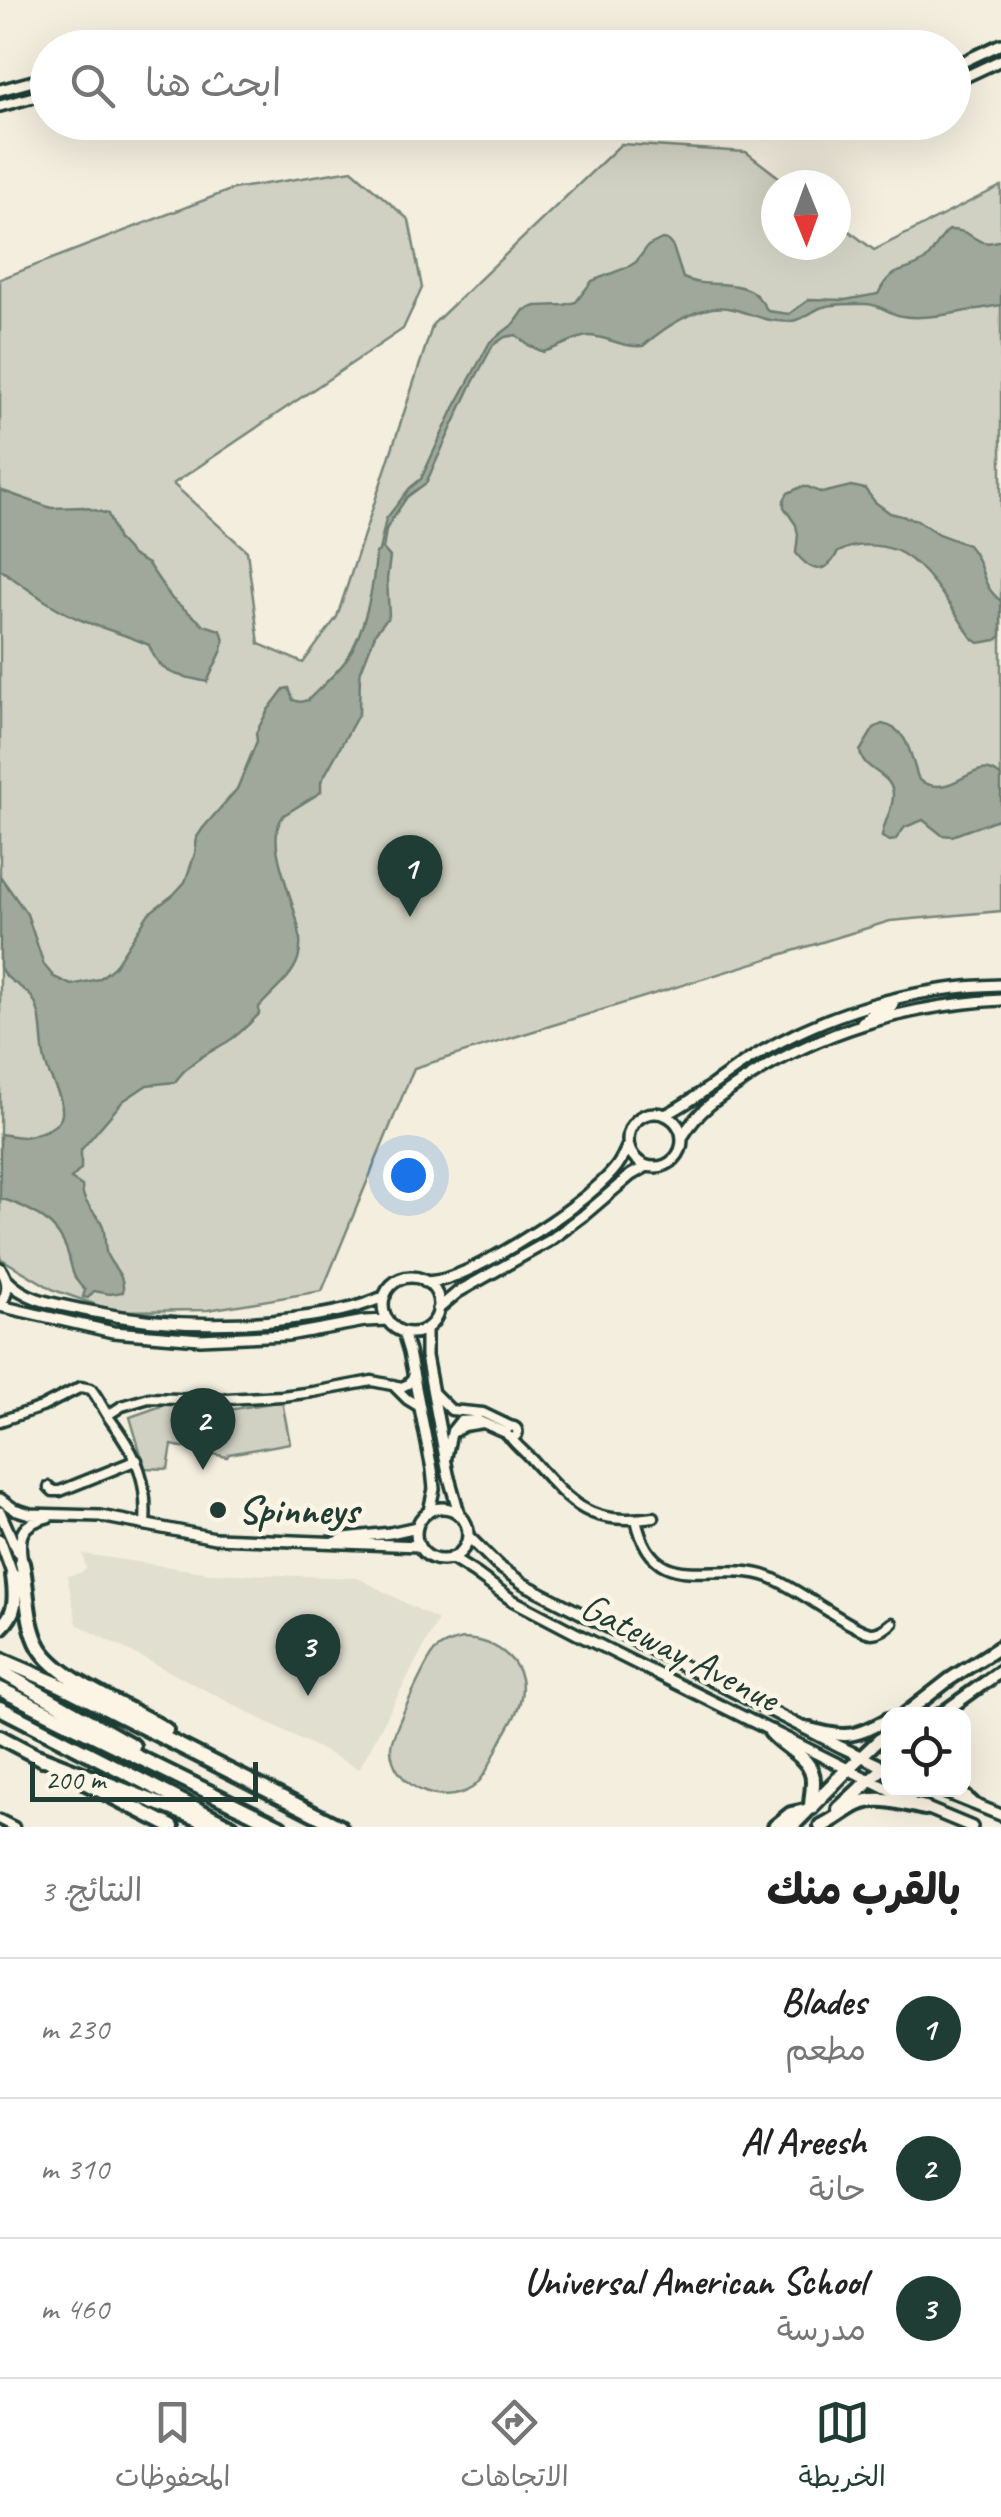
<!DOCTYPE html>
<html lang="ar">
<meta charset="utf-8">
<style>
body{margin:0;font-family:Caveat,"Playpen Sans Arabic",sans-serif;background:#f2f2f2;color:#222;direction:rtl}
.controls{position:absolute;right:30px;bottom:30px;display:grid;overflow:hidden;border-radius:20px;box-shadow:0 10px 40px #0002}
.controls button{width:90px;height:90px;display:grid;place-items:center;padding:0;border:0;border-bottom:2px solid #e0e0e0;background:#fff;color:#222;font:50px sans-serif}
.compass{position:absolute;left:761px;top:170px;width:90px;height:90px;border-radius:50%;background:#fff;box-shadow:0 10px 40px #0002;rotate:179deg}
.scale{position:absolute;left:30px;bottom:25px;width:228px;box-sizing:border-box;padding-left:10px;border:5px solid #1f3d34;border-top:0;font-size:28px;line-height:35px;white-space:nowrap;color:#1f3d34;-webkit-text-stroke:8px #fcf5e5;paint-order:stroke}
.you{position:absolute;left:408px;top:1175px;width:35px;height:35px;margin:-25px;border:8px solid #fff;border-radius:50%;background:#1a73e8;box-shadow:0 0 0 15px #1a73e833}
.badge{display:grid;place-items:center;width:65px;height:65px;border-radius:50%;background:#1f3d34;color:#fff;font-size:32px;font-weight:700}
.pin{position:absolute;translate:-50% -82px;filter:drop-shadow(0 2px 5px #0008)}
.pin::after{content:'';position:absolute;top:52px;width:35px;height:30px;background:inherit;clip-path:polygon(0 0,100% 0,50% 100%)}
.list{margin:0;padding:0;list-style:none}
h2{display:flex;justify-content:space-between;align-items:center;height:130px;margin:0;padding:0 40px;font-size:42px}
h2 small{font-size:32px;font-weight:400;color:#767676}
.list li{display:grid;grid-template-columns:65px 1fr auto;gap:30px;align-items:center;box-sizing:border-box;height:140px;padding:0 40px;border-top:2px solid #e0e0e0}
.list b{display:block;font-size:38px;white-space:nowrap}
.list p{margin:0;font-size:32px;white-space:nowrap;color:#767676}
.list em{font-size:32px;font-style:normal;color:#767676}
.icon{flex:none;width:55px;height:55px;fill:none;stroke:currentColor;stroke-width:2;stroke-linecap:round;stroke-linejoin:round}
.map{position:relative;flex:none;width:1001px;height:1827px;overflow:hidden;direction:ltr}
.search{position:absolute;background:#fff;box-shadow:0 10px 40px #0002;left:30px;right:30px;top:30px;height:110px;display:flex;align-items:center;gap:25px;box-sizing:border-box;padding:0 35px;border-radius:55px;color:#767676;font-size:38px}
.sheet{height:550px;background:#fff}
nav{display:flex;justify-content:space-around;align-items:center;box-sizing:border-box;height:140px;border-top:2px solid #e0e0e0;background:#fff;font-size:28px;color:#767676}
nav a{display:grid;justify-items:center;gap:5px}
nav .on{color:#1f3d34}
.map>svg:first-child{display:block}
.built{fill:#e1dfd0}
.green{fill:#d0d1c2;stroke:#78877b;stroke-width:2.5}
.water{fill:#a0a89b;stroke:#6c7d72;stroke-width:2.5}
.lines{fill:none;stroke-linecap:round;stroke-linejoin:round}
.minor-casing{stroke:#1f3d34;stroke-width:15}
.tertiary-casing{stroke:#1f3d34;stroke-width:16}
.secondary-casing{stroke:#1f3d34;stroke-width:18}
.motorway-casing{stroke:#1f3d34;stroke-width:20}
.minor{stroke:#fcf5e5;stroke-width:8}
.tertiary{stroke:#fcf5e5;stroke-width:9}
.secondary{stroke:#fcf5e5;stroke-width:10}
.motorway{stroke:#fcf5e5;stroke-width:12}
.poi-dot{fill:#1f3d34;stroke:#fcf5e5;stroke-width:4}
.labels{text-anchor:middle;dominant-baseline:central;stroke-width:9;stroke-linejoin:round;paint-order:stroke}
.poi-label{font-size:40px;font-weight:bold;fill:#1f3d34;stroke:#fcf5e5;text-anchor:start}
.street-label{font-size:40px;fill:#1f3d34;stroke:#fcf5e5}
</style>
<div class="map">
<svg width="1001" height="1827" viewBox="0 0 1001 1827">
<rect width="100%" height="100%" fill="#f3eede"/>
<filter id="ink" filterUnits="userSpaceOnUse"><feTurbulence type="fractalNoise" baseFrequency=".01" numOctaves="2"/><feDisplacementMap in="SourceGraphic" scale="20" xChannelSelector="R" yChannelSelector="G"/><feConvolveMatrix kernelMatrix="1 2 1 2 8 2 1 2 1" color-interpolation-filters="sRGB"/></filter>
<g filter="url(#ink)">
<path class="built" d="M83,1554l127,19 148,5 80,42 -79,149 -282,-145 -10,-48 13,-3 6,-4z"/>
<path class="green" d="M621,144l125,8 43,33h-13v60h60v-24l38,29 127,-64v725l-111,10 -476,147 -92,223 -114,19 -94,1 -60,-21 -54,-32v-979l233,-90 119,-19 57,50 13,68 -19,41 -230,155 74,67 12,93 44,19 34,-46 96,-293z
M282,1401l8,42 -61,11 -2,3 -55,-12 -4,24 -23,-1 -15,-51 37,-13 56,7z
M463,1639c34,1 67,24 57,63 -3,14 -14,28 -20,41 -8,15 -14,35 -28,45 -16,10 -35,10 -52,2 -16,-8 -29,-23 -29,-42 -1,-11 36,-88 44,-97 8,-7 18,-10 28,-12z"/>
<path class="water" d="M949,230c28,-1 24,20 52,10v65c-27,4 -74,16 -99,11 -14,-2 -19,-11 -36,-12 -13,0 -34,-1 -46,4 -9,4 -18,12 -28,13 -22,3 -39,-7 -59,-12 -31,-8 -68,18 -90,37 -21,2 -36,-10 -55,-10 -9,0 -33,13 -45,16l-15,-7 -12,-10 -11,2 -12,8 -23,43 -44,95 -19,14 -15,22 -6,11 -3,19 7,8 -3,22 2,37 -13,16 -16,41 -1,40 -38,69v10l-37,23c-27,32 28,105 14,144 -6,19 -26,33 -39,48v7c-10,10 -20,21 -32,28 -22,13 -37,19 -52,40l-28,3 -24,16 -42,49v19l-10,10 11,7c0,16 11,24 19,36 6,10 2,22 6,33 6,14 18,19 16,37l-13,2 -16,-3 -6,7 -5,-1 2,-7c-13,-12 -12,-19 -17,-36 -9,-32 -39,-47 -68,-56v-64c8,1 16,3 23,3 12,-2 38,-9 39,-23 2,-18 -14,-36 -17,-53 -5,-20 -1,-44 -12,-62 -8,-13 -27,-17 -33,-32v-91l27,38 17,51 10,12 17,8 28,-6 15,-12 35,-54 24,-18 12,-13 10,-28 2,-17 6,-9 34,-39 20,-48 -1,-8 12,-23 16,-21 5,-1 4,12 7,2 8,-2c11,-11 30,-28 38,-40 19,-28 28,-74 30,-107l3,-2 7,-32 24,-31 11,-9 33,-71 36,-66 25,-19 9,-13 12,-4 28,-1 12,-3 16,-21 36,-14 8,-5 12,-16 14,-7 5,1 6,7 10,31c21,10 50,2 68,13 7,4 13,14 17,20l21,3 21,-15 35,1 33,-6c14,-29 25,-19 46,-33 10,-7 14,-23 25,-31z
M851,486l14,3 10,13 15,11 27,7 21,14 30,11c19,22 10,38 33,56v35l-5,4 -17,3 -7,-5c-18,-26 -42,-68 -69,-84 -15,-9 -44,-12 -60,-4 -8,3 -5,3 -10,10 -13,17 -27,6 -37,-7l2,-18 -2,-10 -12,-18v-7l4,-7 13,-6h7l14,6z
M0,490l51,18 33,-1 24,7 10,26 14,15 16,9 24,35 32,26 16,5 2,3 2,8 -2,9 -15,32c-29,-7 -47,-6 -58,-37 -22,-10 -45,-16 -68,-25 -29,-12 -56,-33 -81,-51z
M882,724c28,5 28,33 37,56 35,23 57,-29 82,-3v41l-49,18 -10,-1 -19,-15 -18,7 -10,13 -5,1 -8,-4c1,-15 11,-27 11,-41 1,-23 -30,-24 -33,-45l14,-23z"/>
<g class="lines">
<g class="minor-casing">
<path id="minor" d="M393,1385l14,14 13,8
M433,1392l18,18 32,3 27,13
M108,1415l14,-9 27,-8 59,2 74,-4 31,-4 59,-11 30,6 6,-3 6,-7
M0,1421l42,-14 39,-20 10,2c8,10 13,22 21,33 26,35 36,59 33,103
M506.5 1432a5.5 5.5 0 1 1 11 0a5.5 5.5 0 1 1-11 0Z
M454,1432l10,-6 19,-3
M510,1437c7,9 15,15 22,23 40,45 57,66 122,57
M446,1459l6,-28 8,-10 17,-1 29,13
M49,1487l4,4h7l77,-31
M636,1519c17,83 79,38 133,58 24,8 87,56 103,56 8,0 14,-5 20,-10
M0,1820l14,7"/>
</g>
<g class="tertiary-casing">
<path id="tertiary" d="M954,66l47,-22
M954,82l47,-22
M0,90l48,-13
M0,106l48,-13
M666,122l66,3 55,-3
M862,1022l9,-8 20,-6 4,-9
M628 1140a27 27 0 1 1 54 0a27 27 0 1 1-54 0Z
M665,1115c31,-15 56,-38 85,-56 75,-47 162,-72 251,-74
M683,1136c16,-27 36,-39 62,-56 77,-50 164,-75 256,-80
M0,1268c9,12 9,25 0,37
M383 1305a28 28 0 1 1 56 0a28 28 0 1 1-56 0Z
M7,1280c20,21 49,24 77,30 70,15 141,18 213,8 31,-4 60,-9 88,-22
M425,1282c8,-1 16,-1 23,-4 41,-12 144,-78 169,-112 5,-7 8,-14 11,-21
M0,1306l113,26 87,7 88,-4 77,-14 23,-1
M438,1309l20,-17 91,-51 35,-26 47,-40 16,-9
M426,1329v27l22,118 11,39
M403,1332l6,20 23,117 2,20 -5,22
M0,1499l14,10 16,5 70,2 115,22 204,8
M416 1534a26 26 0 1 1 52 0a26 26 0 1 1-52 0Z
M0,1512l17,39
M469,1537l28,28 27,19 317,163 47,22
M0,1540l13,36
M337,1542l8,-4 45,-5 27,-6
M451,1558l24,15 37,27 65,34 333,166
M22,1563c-4,-26 -3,-39 26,-46
M939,1790l62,25
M924,1807l48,20"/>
</g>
<g class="secondary-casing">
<path id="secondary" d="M905,1714l45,-35 51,-33
M941,1714l60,-43
M806,1728c39,10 46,11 82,-9
M848,1769l40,-38
M870,1780l18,-16
M958,1790l15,13"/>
</g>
<g class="motorway-casing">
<path id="motorway" d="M22,1563c6,27 4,61 18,85 22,35 91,59 126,82
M0,1628c17,-15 16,-31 13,-52
M0,1659l60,26 280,142
M0,1671l133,75
M0,1689l280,138
M0,1708l232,119
M771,1732c13,16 43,26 42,50 0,9 -2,17 -2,26
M0,1737l42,22
M37,1756l174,68
M86,1783l86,44
M839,1809l31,-29
M821,1826c14,-6 24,-16 37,-22 21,-10 46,0 67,4
M775,1827l16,-13 14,-3
M791,1827l57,-58"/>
</g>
<use href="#minor" class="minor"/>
<use href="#tertiary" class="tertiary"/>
<use href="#secondary" class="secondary"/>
<use href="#motorway" class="motorway"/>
</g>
</g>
<circle class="poi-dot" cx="218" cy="1510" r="10"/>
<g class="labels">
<g class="poi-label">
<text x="238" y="1510">Spinneys</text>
</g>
<g class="street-label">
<text transform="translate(680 1652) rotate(27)">Gateway Avenue</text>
</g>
</g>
</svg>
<div class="controls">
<button><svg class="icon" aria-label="locate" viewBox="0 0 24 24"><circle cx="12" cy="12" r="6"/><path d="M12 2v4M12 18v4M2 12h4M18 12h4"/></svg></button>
</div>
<svg class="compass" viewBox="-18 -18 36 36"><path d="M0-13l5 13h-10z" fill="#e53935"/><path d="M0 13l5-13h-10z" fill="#767676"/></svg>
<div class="scale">200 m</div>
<div class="you"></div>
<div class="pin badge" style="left:410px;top:917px">1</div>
<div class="pin badge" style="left:203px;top:1470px">2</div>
<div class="pin badge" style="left:308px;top:1696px">3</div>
<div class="search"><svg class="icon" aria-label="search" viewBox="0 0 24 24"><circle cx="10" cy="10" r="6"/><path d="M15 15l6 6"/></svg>ابحث هنا</div>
</div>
<section class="sheet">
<h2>بالقرب منك<small>النتائج: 3</small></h2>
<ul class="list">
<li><span class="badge">1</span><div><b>Blades</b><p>مطعم</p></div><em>230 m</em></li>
<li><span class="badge">2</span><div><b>Al Areesh</b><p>حانة</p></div><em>310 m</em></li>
<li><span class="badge">3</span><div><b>Universal American School</b><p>مدرسة</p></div><em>460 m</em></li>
</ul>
</section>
<nav>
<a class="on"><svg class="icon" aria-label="map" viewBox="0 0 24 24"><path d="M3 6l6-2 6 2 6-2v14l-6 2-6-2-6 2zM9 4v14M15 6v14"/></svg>الخريطة</a>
<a><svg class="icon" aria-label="directions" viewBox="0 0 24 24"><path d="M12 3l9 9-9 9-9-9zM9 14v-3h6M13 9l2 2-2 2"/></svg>الاتجاهات</a>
<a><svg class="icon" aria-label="saved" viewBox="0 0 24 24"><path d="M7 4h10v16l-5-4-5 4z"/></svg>المحفوظات</a>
</nav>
